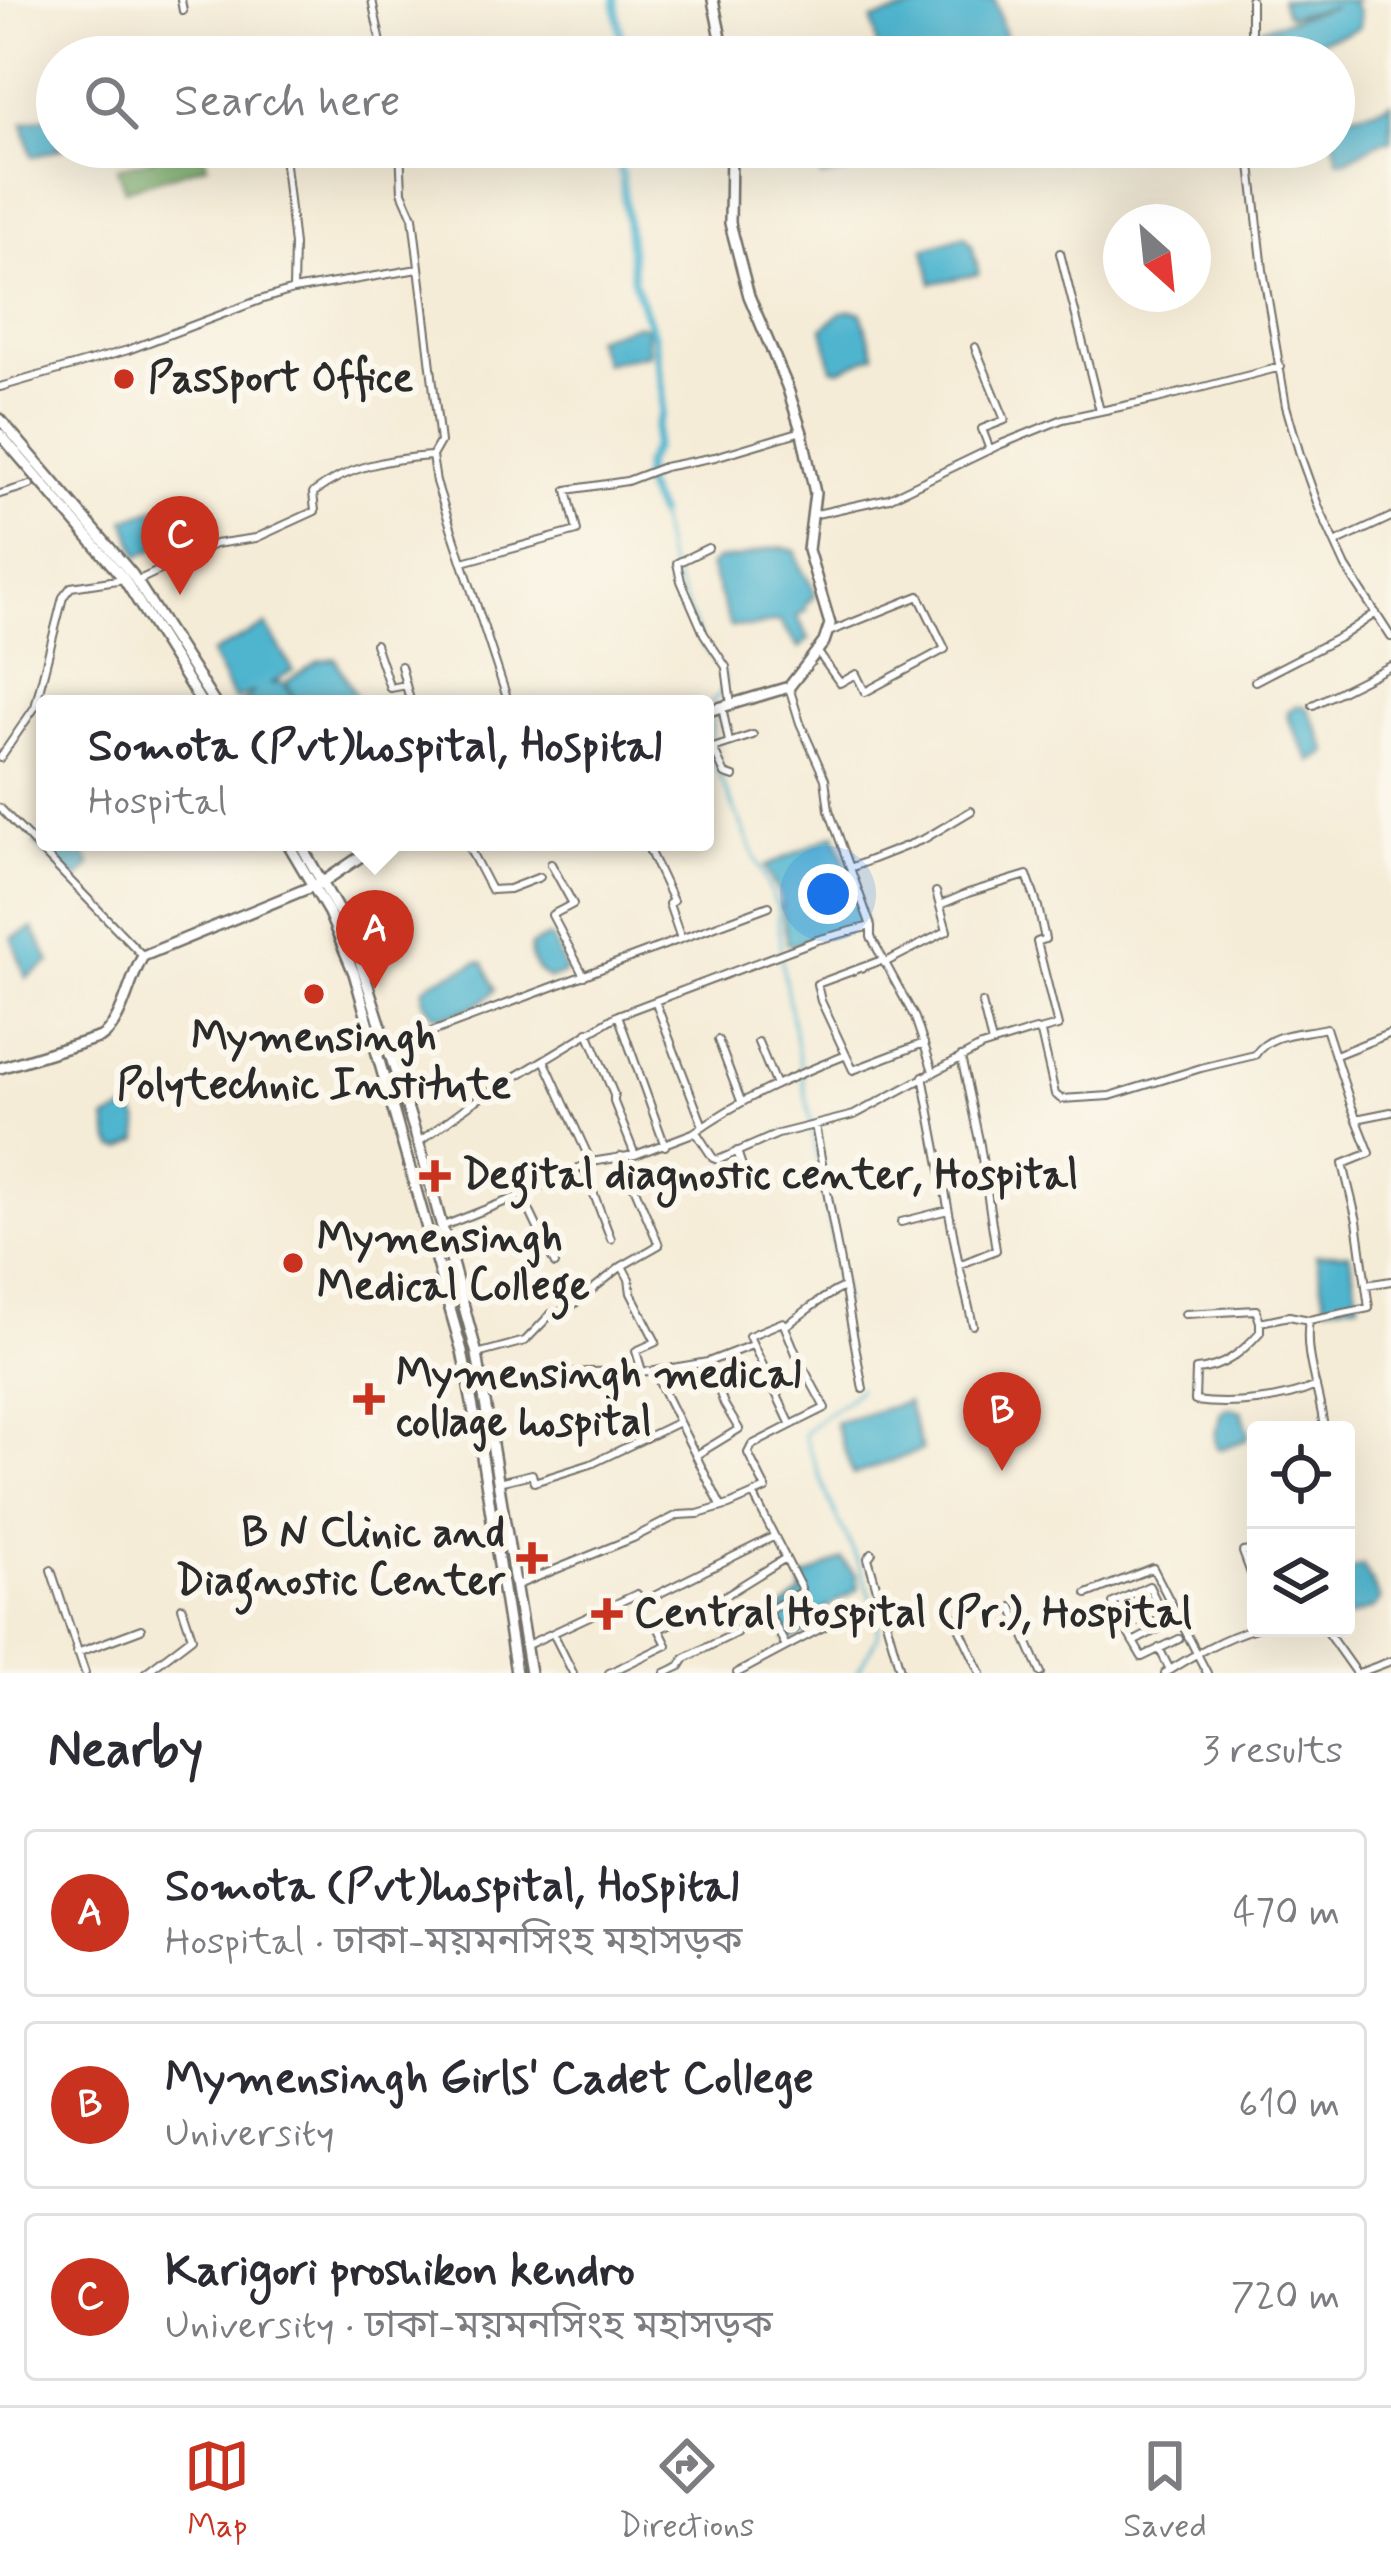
<!DOCTYPE html>
<meta charset="utf-8">
<style>
body{margin:0;font-family:Mynerve,"Noto Sans Bengali",sans-serif;background:#f2f2f3;color:#2b2b33}
.controls{position:absolute;right:36px;bottom:36px;display:grid;overflow:hidden;border-radius:12px;box-shadow:0 12px 48px #0002}
.controls button{width:108px;height:108px;display:grid;place-items:center;padding:0;border:0;border-bottom:3px solid #e1e1e2;background:#fff;color:#2b2b33;font:60px sans-serif}
.compass{position:absolute;left:1103px;top:204px;width:108px;height:108px;border-radius:50%;background:#fff;box-shadow:0 12px 48px #0002;rotate:153deg}
.you{position:absolute;left:828px;top:894px;width:42px;height:42px;margin:-30px;border:9px solid #fff;border-radius:50%;background:#1a73e8;box-shadow:0 0 0 18px #1a73e833}
.badge{display:grid;place-items:center;width:78px;height:78px;border-radius:50%;background:#c8321e;color:#fff;font-size:39px;font-weight:700}
.pin{position:absolute;translate:-50% -99px;filter:drop-shadow(0 3px 6px #0008)}
.pin::after{content:'';position:absolute;top:63px;width:42px;height:36px;background:inherit;clip-path:polygon(0 0,100% 0,50% 100%)}
.popup{position:absolute;left:36px;top:695px;width:678px;height:156px;box-sizing:border-box;display:grid;place-content:center;border-radius:12px;background:#fff;filter:drop-shadow(0 3px 9px #0005);font-size:39px;white-space:nowrap;color:#7c7c81}
.popup b{font-size:45px;color:#2b2b33}
.popup::after{content:'';position:absolute;left:50%;top:100%;margin-left:-24px;border:24px solid transparent;border-top-color:#fff}
.list{margin:0;padding:0;list-style:none}
h2{display:flex;justify-content:space-between;align-items:center;height:156px;margin:0;padding:0 48px;font-size:51px}
h2 small{font-size:39px;font-weight:400;color:#7c7c81}
.list li{display:grid;grid-template-columns:78px 1fr auto;gap:36px;align-items:center;box-sizing:border-box;height:168px;margin:0 24px 24px;padding:0 24px;border:3px solid #e1e1e2;border-radius:12px}
.list b{display:block;font-size:45px;white-space:nowrap}
.list p{margin:0;font-size:39px;white-space:nowrap;color:#7c7c81}
.list em{font-size:39px;font-style:normal;color:#7c7c81}
.icon{flex:none;width:66px;height:66px;fill:none;stroke:currentColor;stroke-width:2;stroke-linecap:round;stroke-linejoin:round}
.map{position:relative;flex:none;width:1391px;height:1673px;overflow:hidden}
.search{position:absolute;background:#fff;box-shadow:0 12px 48px #0002;left:36px;right:36px;top:36px;height:132px;display:flex;align-items:center;gap:30px;box-sizing:border-box;padding:0 42px;border-radius:66px;color:#7c7c81;font-size:45px}
.sheet{height:732px;background:#fff}
nav{display:flex;justify-content:space-around;align-items:center;box-sizing:border-box;height:168px;border-top:3px solid #e1e1e2;background:#fff;font-size:33px;color:#7c7c81}
nav a{display:grid;justify-items:center;gap:6px}
nav .on{color:#c8321e}
.map>svg:first-child{display:block}
.forest{fill:#7aaf6c;stroke:#526d4c;stroke-width:3}
.water{fill:#50b5cf;stroke:#3e707d;stroke-width:3}
.lines{fill:none;stroke-linecap:round;stroke-linejoin:round}
.stream{stroke:#50b5cf;stroke-width:3}
.canal{stroke:#50b5cf;stroke-width:8}
.minor-casing{stroke:#726f67;stroke-width:10}
.tertiary-casing{stroke:#726f67;stroke-width:14}
.secondary-casing{stroke:#726f67;stroke-width:14}
.minor{stroke:#fff;stroke-width:6}
.tertiary{stroke:#fff;stroke-width:9}
.secondary{stroke:#fff;stroke-width:9}
.poi-dot{fill:#c8321e;stroke:#fbf7ec;stroke-width:4.5}
.labels{text-anchor:middle;dominant-baseline:central;stroke-width:12;stroke-linejoin:round;paint-order:stroke}
.poi-label{font-size:42px;font-weight:bold;fill:#2b2b2b;stroke:#fbf7ec;text-anchor:start}
</style>
<div class="map">
<svg width="1391" height="1673" viewBox="0 0 1391 1673">
<rect width="100%" height="100%" fill="#fbf7ec"/>
<filter id="ink" filterUnits="userSpaceOnUse"><feTurbulence type="fractalNoise" baseFrequency=".00833" numOctaves="2"/><feDisplacementMap in="SourceGraphic" scale="24" xChannelSelector="R" yChannelSelector="G"/><feConvolveMatrix kernelMatrix="1 2 1 2 8 2 1 2 1" color-interpolation-filters="sRGB"/></filter>
<filter id="wash" filterUnits="userSpaceOnUse"><feTurbulence type="fractalNoise" baseFrequency=".004" numOctaves="4" result="noise"/><feDisplacementMap in="SourceGraphic" scale="48" xChannelSelector="R" yChannelSelector="G"/><feGaussianBlur stdDeviation="2.7" result="paint"/><feColorMatrix in="noise" values="0 0 0 0 0 0 0 0 0 0 0 0 0 0 0 0 0 1.4 0 .05"/><feComposite in="paint" operator="in"/></filter>
<g filter="url(#wash)">
<rect width="100%" height="100%" fill="#f5ecd7"/>
<path class="forest" d="M151,147h51l5,18 -82,25 -8,-22 36,-9z"/>
<path class="water" d="M944,0h51l13,46 -48,11h-81l-7,-37z
M1281,0h75l-4,3 7,10 1,14 -13,6 -78,21 -5,-2 -5,-9 3,-15 72,-21 -45,9 -4,-3z
M1391,102v38l-10,1 -37,20 -6,-1 -4,-18v-19c18,-14 40,-9 57,-21z
M57,115v32h11l-36,10 -9,-34z
M814,147h63l2,18 -58,13z
M882,147h66l-2,11 -40,8 -22,-9z
M965,236l7,10 7,28 -47,9 -8,-34z
M853,310l8,3 14,42 -36,15 -7,-2 -9,-40 19,-16z
M636,325l10,2 3,27 -45,9 -10,-25z
M185,498l13,31 -59,27 -14,-36z
M783,547l13,4c2,21 14,25 19,44l-10,10 1,5 -9,6 12,23 -10,9 -20,-27 -27,6 -22,-1 -20,-60 8,-7 20,-1 30,-9z
M266,625l27,45 -23,14 10,-2 6,5 9,17h-54l13,-13 -20,9 -23,-46z
M335,658l25,46h-62l-12,-22 33,-21z
M1295,706h9l5,4 19,42 -17,10 -23,-43v-7z
M45,833v9h30l14,19 1,5 -12,13h-5l-38,-36z
M835,834l30,89 -73,22 -5,-1 -7,-48 -15,-29z
M33,928l17,34 -24,16 -14,-40z
M548,937l5,3 12,30 -2,4 -13,5c-12,-6 -22,-19 -19,-33z
M478,962l6,1 11,26c-12,17 -39,26 -60,27l-11,-14 -1,-13 8,-7z
M131,1107l8,15v18l-16,9 -8,-1 -5,-9 -4,-19z
M1349,1253l10,49 -33,4 -10,-51z
M907,1402l15,48 -69,25 -18,-52z
M1228,1408l14,3 7,23 -3,6 -26,9 -4,-3 -1,-11 7,-24z
M842,1559l14,17 2,13 -37,22v14l-34,16 -12,-20 4,-9 22,-19 1,-14z
M1363,1565l17,35 -6,8 -28,10v-47z"/>
<g class="lines">
<path class="stream" d="M658,514l8,42 37,90 13,16 9,20 -3,9 -12,13
M712,715l-3,36 68,156 5,57 62,339
M857,1673l20,-36 2,-18 -20,-55 -30,-64 -25,-65c15,-20 39,-28 55,-47"/>
<path class="canal" d="M615,0l9,57
M615,147l7,30 12,105 20,54 9,57 -1,20 -5,12 -3,22 -9,17 -2,19 15,31"/>
</g>
</g>
<g filter="url(#ink)">
<g class="lines">
<g class="minor-casing">
<path id="minor" d="M181,0l2,11
M372,0l12,57
M1251,57v-57
M283,147l11,98 -1,45 125,-21
M400,147l2,45 11,25 27,225 -8,14 4,26 73,222
M1249,147l14,123 23,136 15,52 18,50 27,59 45,70
M1060,253l40,158
M975,347l30,73 -23,9 8,21
M0,387l128,-37 132,-50 33,-10
M0,494l30,-9
M812,515l77,-17 110,-53 64,-26 94,-20 124,-32
M1335,543l56,-26
M708,548l-31,15 4,18 23,53 22,33 5,38
M463,562l114,-31 -10,-41 60,-9 37,-14 51,-10 87,-26
M137,581l78,-37 41,-6 59,-27 -2,-18c36,-27 74,-34 118,-37
M375,644l15,44 16,-3
M817,651l23,32 16,-9 9,18 80,-43 -26,-53 -90,36
M401,666l10,38
M1255,681l87,-45 34,-23
M789,687l11,36 25,56 4,31 42,116v11l44,81 18,53
M1313,705l78,-39
M722,707l7,35
M0,758l35,-51 28,-110 8,-10 53,-8
M734,777l-9,-3 -12,-26 40,-13
M0,808l143,148
M466,842l25,48 18,-1 31,-12
M650,852l23,49 -4,3 12,35
M551,864l22,40 -21,11 32,61
M850,868l74,-29 47,-28
M940,905l28,-12 59,-18 11,32 7,32 -8,3 21,84 -19,5
M882,960l-65,24 4,17 32,69 71,-27
M884,963l63,-32 -11,-39
M655,1001l48,125
M982,1003l10,40
M618,1015l47,131
M588,1032l26,63v7l21,53
M718,1040l23,61
M758,1042l17,41
M389,1048l380,-142
M1336,1055l55,-22
M961,1057l19,88 16,105 -37,15 14,60
M545,1062l46,100
M923,1076l36,189
M1356,1119l35,-7
M815,1125l48,264
M693,1133c48,-34 97,-56 151,-77
M419,1142l53,-39 146,-88 199,-75 54,-14
M737,1151l11,33
M621,1156l38,89 -37,21 7,13 2,14 25,49 -20,9 6,20
M583,1166l28,73
M522,1195l33,69
M901,1222l47,-12
M441,1227l81,-32 69,-33 44,-7 58,-22 5,2 15,23 5,2 60,-26 76,-19 127,-68 48,-15 7,-2 5,3 14,61 6,5 49,-3 91,-28 54,-13c15,-23 46,-21 71,-27l25,77 19,48 -27,11 14,57 12,87 -60,12c-6,38 12,73 15,110
M1366,1285l25,-4
M1185,1314l71,-4 4,12 29,-6 20,4
M1260,1322v10c-18,20 -36,36 -64,38l-1,31c37,5 87,0 121,-15
M785,1326c20,-13 37,-30 59,-39
M477,1354l48,-13 26,-27 14,-3 57,-45
M655,1371l53,-9 44,-17
M482,1384l105,-12 68,-1 5,13 61,122
M698,1454l41,-25 -15,-25 -16,-42
M498,1482l34,-8 2,8 57,-18 88,-42
M1256,1550l-13,2 13,35
M872,1553l-4,5 33,115
M51,1570l34,103
M515,1586l118,-48 45,-23 20,-1 31,-9 37,-16 -18,-36 4,-8 39,-20 -42,-89 34,-14 14,34 28,52 -34,17
M1087,1594l66,-26 54,105
M1172,1604l-47,24 17,29 37,-18
M1012,1607l29,66
M768,1612l18,34
M954,1617l27,56
M1125,1628l-12,-25 36,-17 18,38 -34,18
M1324,1628l32,45
M553,1633l20,40
M525,1646l112,-52 5,8 131,-65
M1159,1648l11,22
M77,1653l64,-24
M145,1673l47,-36 -10,-30
M609,1673l58,-28 -8,-16 51,-24 74,-46
M665,1673l15,-7 5,-8 51,-25 1,-4 63,-37 1,-4 -47,-92
M737,1673l90,-48
M1165,1673c30,-19 57,-35 91,-45
M1359,1673l32,-12"/>
</g>
<g class="tertiary-casing">
<path id="tertiary" d="M713,0l12,57
M705,712l84,-25 35,-45 6,-18 -22,-74 7,-57 -13,-60 -15,-47 -38,-90 -19,-73 1,-76
M0,1068l101,-31c22,-14 27,-56 42,-81l180,-74 59,-40"/>
</g>
<g class="secondary-casing">
<path id="secondary" d="M0,419l132,155 83,130
M0,434l124,145 78,125
M287,842l42,71 25,60 108,378 19,99 35,223
M299,842l52,91 71,221 55,200 53,319"/>
</g>
<use href="#minor" class="minor"/>
<use href="#tertiary" class="tertiary"/>
<use href="#secondary" class="secondary"/>
</g>
</g>
<g class="poi-dot">
<circle cx="124" cy="379" r="12"/>
<circle cx="314" cy="994" r="12"/>
<path d="M429 1158h12v12h12v12h-12v12h-12v-12h-12v-12h12z"/>
<circle cx="293" cy="1263" r="12"/>
<path d="M363 1381h12v12h12v12h-12v12h-12v-12h-12v-12h12z"/>
<path d="M526 1540h12v12h12v12h-12v12h-12v-12h-12v-12h12z"/>
<path d="M601 1596h12v12h12v12h-12v12h-12v-12h-12v-12h12z"/>
</g>
<g class="labels">
<g class="poi-label">
<text x="148" y="379">Passport Office</text>
<text x="314" y="1038" text-anchor="middle">Mymensingh<tspan x="314" dy="48">Polytechnic Institute</tspan></text>
<text x="462" y="1176">Degital diagnostic center, Hospital</text>
<text x="317" y="1239">Mymensingh<tspan x="317" dy="48">Medical College</tspan></text>
<text x="396" y="1375">Mymensingh medical<tspan x="396" dy="48">collage hospital</tspan></text>
<text x="505" y="1534" text-anchor="end">B N Clinic and<tspan x="505" dy="48">Diagnostic Center</tspan></text>
<text x="634" y="1614">Central Hospital (Pr.), Hospital</text>
</g>
</g>
</svg>
<div class="controls">
<button><svg class="icon" aria-label="locate" viewBox="0 0 24 24"><circle cx="12" cy="12" r="6"/><path d="M12 2v4M12 18v4M2 12h4M18 12h4"/></svg></button>
<button><svg class="icon" aria-label="layers" viewBox="0 0 24 24"><path d="M12 4l9 5-9 5-9-5zM3 14l9 5 9-5"/></svg></button>
</div>
<svg class="compass" viewBox="-18 -18 36 36"><path d="M0-13l5 13h-10z" fill="#e53935"/><path d="M0 13l5-13h-10z" fill="#7c7c81"/></svg>
<div class="you"></div>
<div class="pin badge" style="left:375px;top:989px">A</div>
<div class="popup"><b>Somota (Pvt)hospital, Hospital</b>Hospital</div>
<div class="pin badge" style="left:1002px;top:1471px">B</div>
<div class="pin badge" style="left:180px;top:595px">C</div>
<div class="search"><svg class="icon" aria-label="search" viewBox="0 0 24 24"><circle cx="10" cy="10" r="6"/><path d="M15 15l6 6"/></svg>Search here</div>
</div>
<section class="sheet">
<h2>Nearby<small>3 results</small></h2>
<ul class="list">
<li><span class="badge">A</span><div><b>Somota (Pvt)hospital, Hospital</b><p>Hospital · ঢাকা-ময়মনসিংহ মহাসড়ক</p></div><em>470 m</em></li>
<li><span class="badge">B</span><div><b>Mymensingh Girls' Cadet College</b><p>University</p></div><em>610 m</em></li>
<li><span class="badge">C</span><div><b>Karigori proshikon kendro</b><p>University · ঢাকা-ময়মনসিংহ মহাসড়ক</p></div><em>720 m</em></li>
</ul>
</section>
<nav>
<a class="on"><svg class="icon" aria-label="map" viewBox="0 0 24 24"><path d="M3 6l6-2 6 2 6-2v14l-6 2-6-2-6 2zM9 4v14M15 6v14"/></svg>Map</a>
<a><svg class="icon" aria-label="directions" viewBox="0 0 24 24"><path d="M12 3l9 9-9 9-9-9zM9 14v-3h6M13 9l2 2-2 2"/></svg>Directions</a>
<a><svg class="icon" aria-label="saved" viewBox="0 0 24 24"><path d="M7 4h10v16l-5-4-5 4z"/></svg>Saved</a>
</nav>
